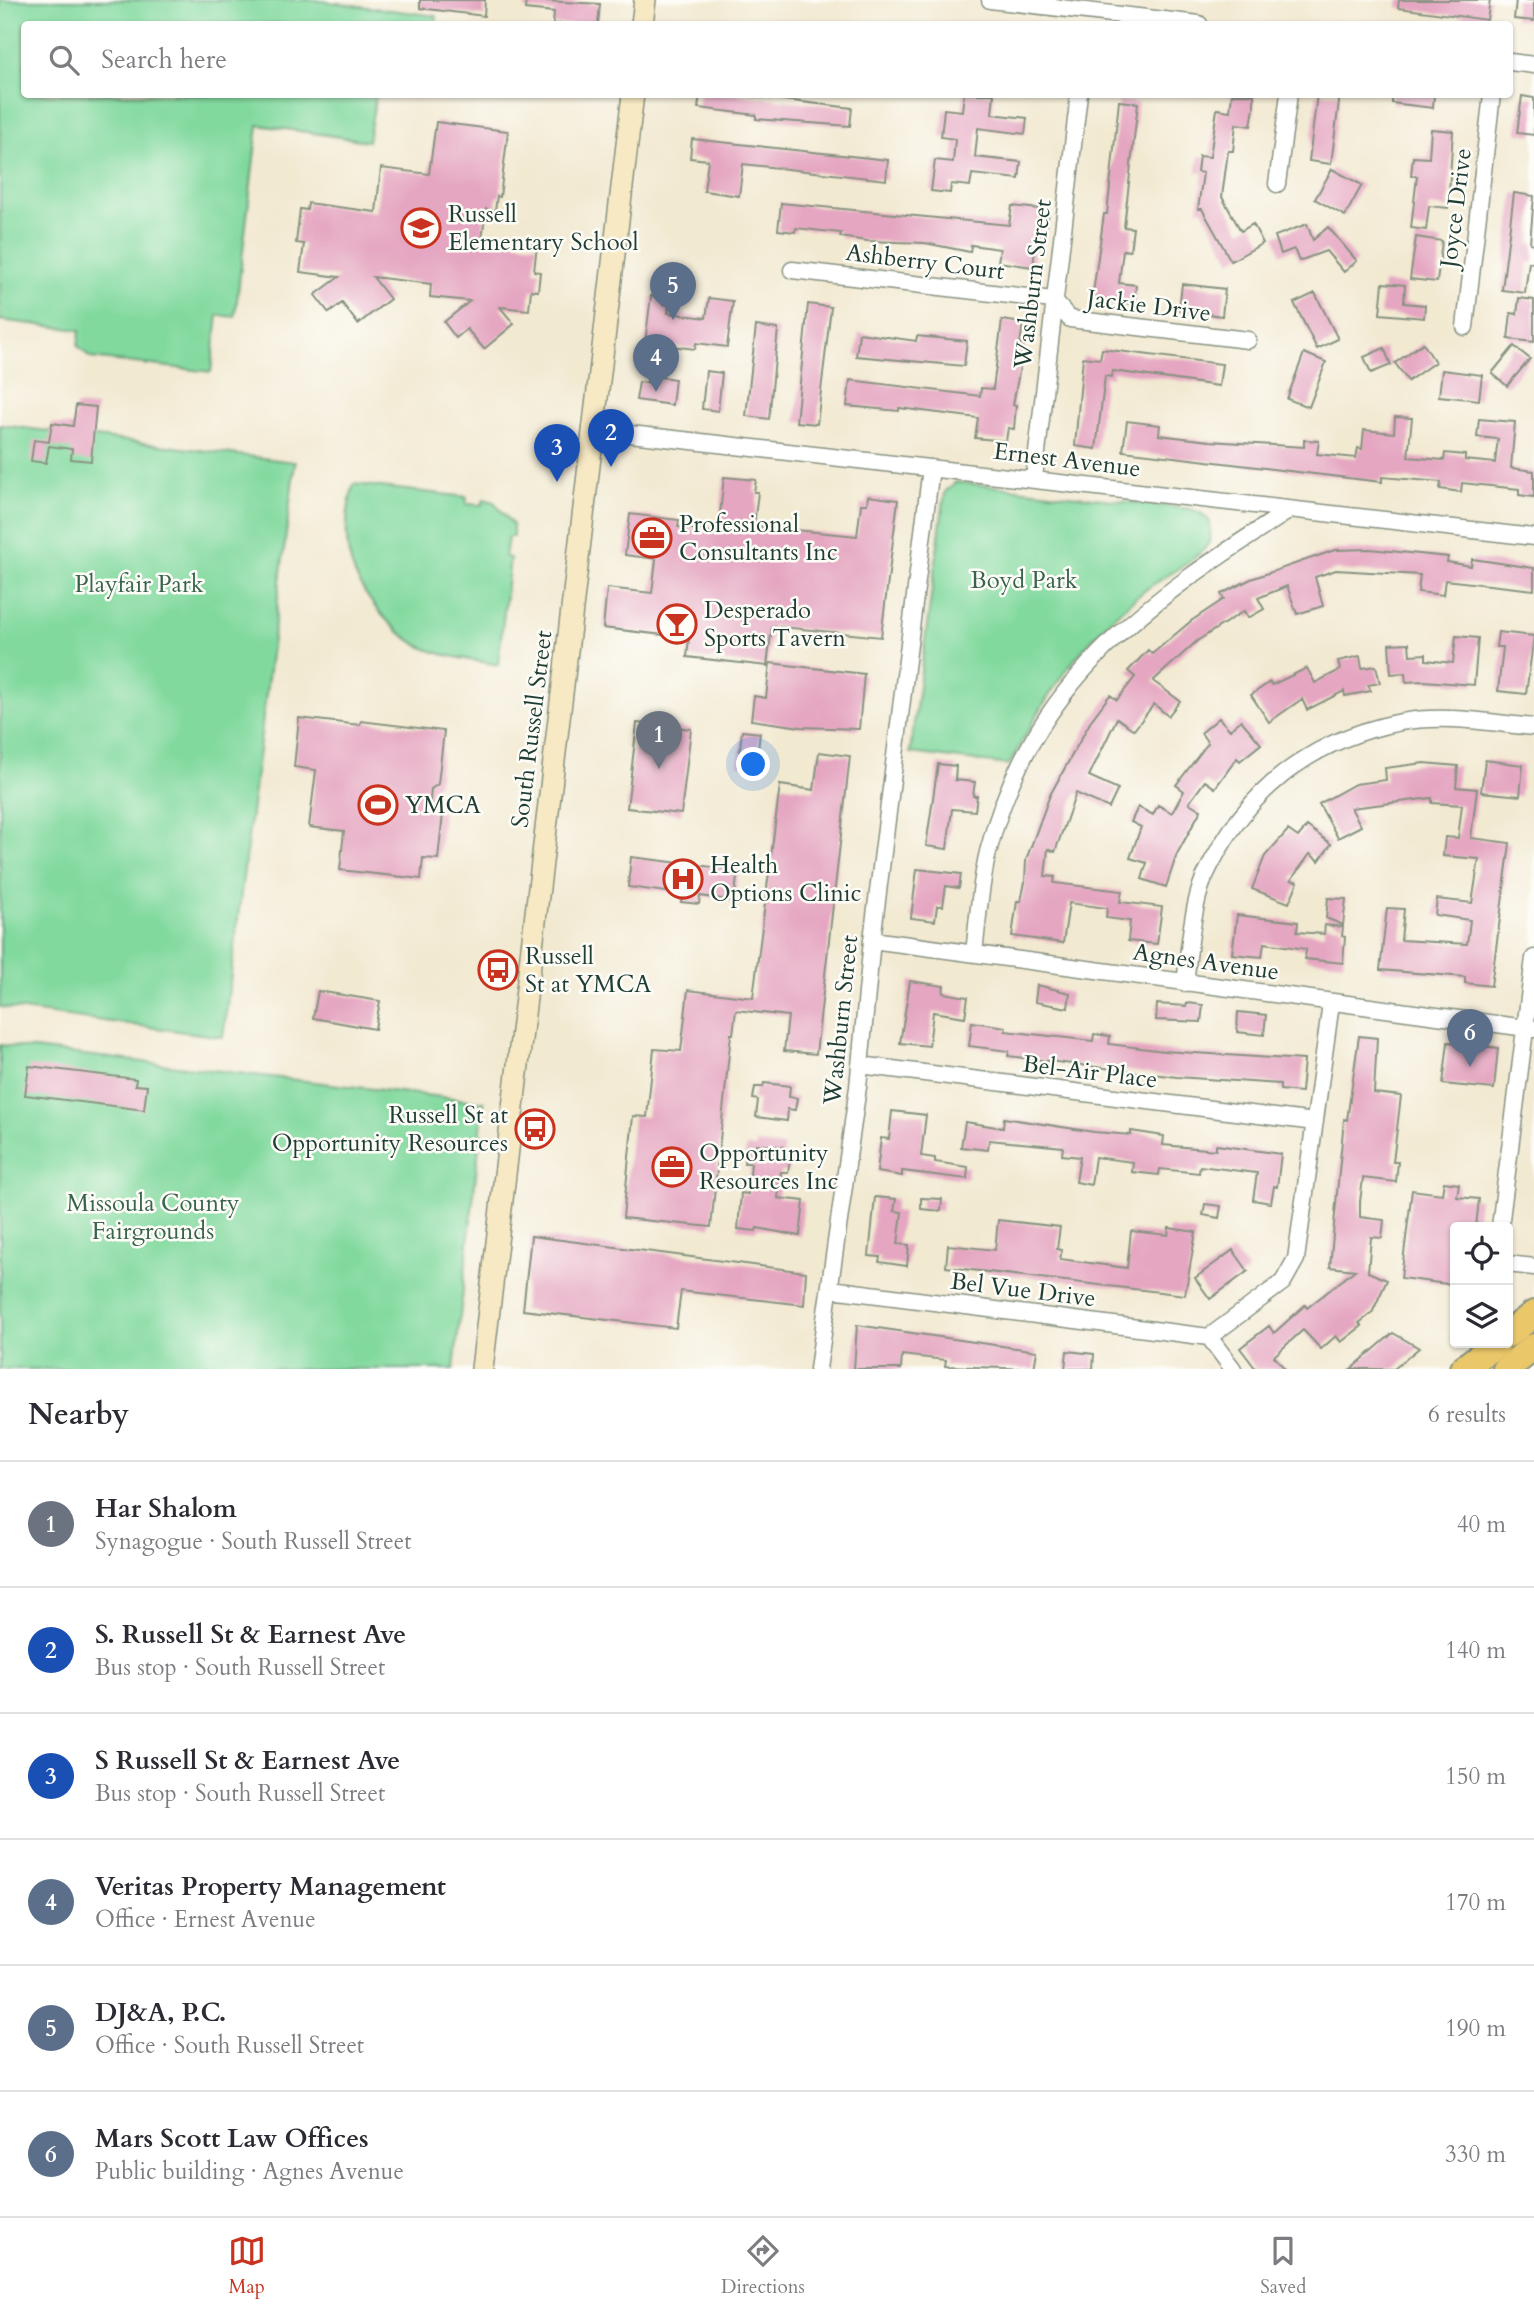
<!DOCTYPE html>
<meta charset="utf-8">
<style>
body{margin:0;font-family:Cardo,serif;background:#f2f2f3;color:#2b2b33}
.controls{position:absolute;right:21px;bottom:21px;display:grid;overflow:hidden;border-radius:7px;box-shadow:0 2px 5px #0004}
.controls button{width:63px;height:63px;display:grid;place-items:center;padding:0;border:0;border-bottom:2px solid #e1e1e2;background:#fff;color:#2b2b33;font:35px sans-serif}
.you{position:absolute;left:754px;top:765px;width:24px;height:24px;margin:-18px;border:5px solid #fff;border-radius:50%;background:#1a73e8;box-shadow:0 0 0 10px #1a73e833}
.badge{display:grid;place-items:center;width:46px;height:46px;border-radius:50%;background:#c8321e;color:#fff;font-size:23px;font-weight:700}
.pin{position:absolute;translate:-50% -58px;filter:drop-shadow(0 2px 4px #0008)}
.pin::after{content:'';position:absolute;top:37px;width:24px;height:21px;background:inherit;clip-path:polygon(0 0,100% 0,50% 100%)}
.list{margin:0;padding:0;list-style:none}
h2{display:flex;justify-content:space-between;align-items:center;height:91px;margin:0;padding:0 28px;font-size:30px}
h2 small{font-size:23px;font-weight:400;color:#7c7c81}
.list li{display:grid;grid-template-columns:46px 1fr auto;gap:21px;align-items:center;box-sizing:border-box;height:126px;padding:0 28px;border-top:2px solid #e1e1e2}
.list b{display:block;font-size:26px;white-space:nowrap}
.list p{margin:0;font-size:23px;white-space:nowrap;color:#7c7c81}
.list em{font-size:23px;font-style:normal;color:#7c7c81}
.icon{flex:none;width:38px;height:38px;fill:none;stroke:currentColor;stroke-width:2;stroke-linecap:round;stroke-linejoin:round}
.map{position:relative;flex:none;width:1534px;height:1369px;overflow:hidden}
.search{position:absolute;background:#fff;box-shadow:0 2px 5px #0004;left:21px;right:21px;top:21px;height:77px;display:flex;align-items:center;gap:18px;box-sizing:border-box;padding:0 24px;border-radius:7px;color:#7c7c81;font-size:26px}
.sheet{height:847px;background:#fff}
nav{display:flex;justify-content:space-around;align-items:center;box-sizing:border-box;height:98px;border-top:2px solid #e1e1e2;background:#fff;font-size:19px;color:#7c7c81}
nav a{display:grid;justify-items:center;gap:4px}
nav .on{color:#c8321e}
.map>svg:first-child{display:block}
.green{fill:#81d99e;stroke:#508b69;stroke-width:2}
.building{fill:#e5a6c1}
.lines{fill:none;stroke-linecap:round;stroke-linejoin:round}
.minor-casing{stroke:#889382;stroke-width:19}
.secondary-casing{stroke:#889382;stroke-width:24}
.trunk-casing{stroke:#889382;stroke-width:30}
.minor{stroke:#fff;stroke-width:16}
.secondary{stroke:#f7e9c3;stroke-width:21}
.trunk{stroke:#eac769;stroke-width:26}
.labels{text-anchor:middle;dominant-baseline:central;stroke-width:5;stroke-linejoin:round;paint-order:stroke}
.street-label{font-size:24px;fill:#1f3d34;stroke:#fdfcf7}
.poi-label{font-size:24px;fill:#1f3d34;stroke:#fdfcf7;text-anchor:start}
.park-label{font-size:24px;fill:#38644e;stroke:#fdfcf7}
</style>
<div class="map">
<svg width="1534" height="1369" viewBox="0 0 1534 1369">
<rect width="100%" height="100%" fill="#fdfcf7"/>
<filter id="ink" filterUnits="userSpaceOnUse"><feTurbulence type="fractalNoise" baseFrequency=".0143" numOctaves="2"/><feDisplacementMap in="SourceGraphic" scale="14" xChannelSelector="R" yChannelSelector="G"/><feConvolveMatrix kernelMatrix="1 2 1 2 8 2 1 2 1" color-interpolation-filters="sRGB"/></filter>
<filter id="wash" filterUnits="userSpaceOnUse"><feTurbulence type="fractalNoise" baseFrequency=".00686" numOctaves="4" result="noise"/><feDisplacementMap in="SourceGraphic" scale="28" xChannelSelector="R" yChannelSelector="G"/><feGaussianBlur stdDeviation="1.57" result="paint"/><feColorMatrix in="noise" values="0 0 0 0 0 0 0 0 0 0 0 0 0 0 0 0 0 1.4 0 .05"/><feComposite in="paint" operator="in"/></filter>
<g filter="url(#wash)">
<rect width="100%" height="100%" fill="#f2e9d1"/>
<path class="green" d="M0,0h315l122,16 -1,8h-412v70l352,1 -8,46 -110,-16 -23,192 -17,-2 -7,57 -120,-14 -13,-12 2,-16 -80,-10z
M0,425l295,37 -72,575 -223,-30z
M956,482l234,27 11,4 9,9c0,5 1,12 0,17 -4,17 -47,38 -62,49 -68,52 -100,104 -139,177l-99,-12 35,-261z
M354,484l113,13 -1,7 16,1 2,-6 10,3 19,23v12h-5l-3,20 5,1 -12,107c-22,-5 -48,-7 -69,-15 -34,-13 -70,-56 -79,-91 -6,-24 -3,-53 4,-75z
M0,1045l484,57 -30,267h-454z"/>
<g id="blocks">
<path class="building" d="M420,0h65l-1,16 -64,-8z
M526,0l74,4 -2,20h-45l1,-12 -29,-3z
M1399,0h91l-3,20 -89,-12z
M1516,0h18v21l-20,-2z
M700,94h32l120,14 -2,18 -94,-7v-4l-58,-7z
M964,94h30l-2,20 35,4 -2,16 -47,-6 -3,29 46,5 -2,17 -47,-5 -2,12 -19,-2 -1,9 -19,-2 4,-31 18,2 2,-23 -14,-2 3,-28 18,2z
M1232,94h22v14l-3,18 -15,-2 -3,27h-5l-6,46 19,34 12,-7 10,19 -32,18 -29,-52h-4l5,-36 -6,-1 2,-16 11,1 7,-48 13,2z
M1317,94h23l-9,70 -22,-3z
M1392,94h42l-1,14 -41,-5z
M1522,96l12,2v37l-17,-2z
M1119,101l19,2 -14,124 9,1 -3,23 -7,-1 -4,33 17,2 -2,19 -42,-4 12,-86h3z
M436,122l72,9 -8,66 -3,-1 -2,15 -9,-2 -4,30 55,6 -3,26 6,1 -2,19 -7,-1 -2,20 -29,-3 14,17 -30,25 -17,-20 -11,9 -12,-16 26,-21 -40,-4 1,-13 -58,-7 17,22 -32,25 -16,-21 -13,10 -14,-18 24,-18 -39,-5 4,-28 -8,-1 4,-34 7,1 1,-7 68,9 5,-44 48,6z
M1431,129l22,2 -5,77 -19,-2 -3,24 -15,-2 6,-52h-6l2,-19 16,1z
M692,139l196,21 -2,20 -143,-16 -4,32 -35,-5 4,-31 -18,-2z
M1332,169l30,16 -17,31 -30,-17z
M1514,193l20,3 -4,47 4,1v19l-5,-1 -4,31 -23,-3z
M781,203l228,22 3,-19 37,4 -4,30 -9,-1 -3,28 -35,-5 2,-13 -29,-4 -1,7 -45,-9 -58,-2 -27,-4 1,-4 -45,-5 -1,4 -17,-2z
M1307,224l6,16 15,-13 29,34 -13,11 -18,-21 -27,10 -5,-12 -13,5 -6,-18z
M1416,237l26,4 -5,41 -27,-3z
M1383,283l22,2 -1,18 21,2 -1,13 -44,-4z
M1182,284l43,5 -3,27 -43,-6z
M1315,293l23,46 -21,10 -23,-46z
M651,296l13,2 -1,6 6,1 -1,8 38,5 3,-20 24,3 -6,46 -31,-4 -1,6 -50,-6z
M1519,298l15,2v42l-26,-3 3,-26 6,1z
M808,304l23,3 -14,117 -21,-2z
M1002,320l21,3 -3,21 4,1 -11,60h3l-2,24 -6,-1 -2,13 -31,-3 3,-20 -79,-10v3l-52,-5 3,-26 130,16 1,-8 12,1z
M756,326l22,3 -9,90 -23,-3z
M859,333l57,8 1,-5 50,5 -3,25 -108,-10z
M1423,343l12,19 -27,19 -13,-18z
M1514,346l16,13 -23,27 -15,-13z
M1384,348l7,17 -20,8 -7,-16z
M1102,349l120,15 -3,22 -106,-15 -1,6 -7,-1 -9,73 -21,-3 8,-89 17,2z
M1304,353l22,9 -17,45 -22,-8z
M1442,370l40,5 -3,25 -40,-4z
M706,371l16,2 -4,38 -16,-2z
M648,375l27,4 -3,26 -36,-5 3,-18 8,1z
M76,405l20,2 -5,54 -20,-2 1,-10 -23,-3 -3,17 -15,-2 3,-21 15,2 3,-19 21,3z
M1395,417l17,1 -4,39 36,3 1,-7 20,2v5l30,3 3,-24 -21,-2 2,-18 36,3 -4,46 23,3v26l-15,-2v-6l-57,-6 -1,9 -21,-3 1,-7 -59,-5v5l-259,-31 4,-30 33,4 -1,10 51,6 94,6v-7l15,1 -2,13 39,4 2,-10 4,1 2,-19 30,3z
M724,477l32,3 -2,12h4l-4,34 103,10 4,-32h6l1,-8 30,4 -17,137 -109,-11 -5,40 -80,-9 2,-19 -86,-10 4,-40 45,5 4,-34 -31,-4 5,-41 49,6 -1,7 40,6z
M1370,549l78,8 -1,5 24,4 1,-7 62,9v22l-89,-10 -2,15 -25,-3 2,-17 -84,-5 -21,7 8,29 -26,8 -10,-28 -29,12 6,11 -16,9 -4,-7 -47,30 -44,40 27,20 -12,15 -14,-12 -20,26 -17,-12 -28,58 29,13 -9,19 -33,-15 -21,59 -7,-3 -3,27 10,1 -1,6 68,8 -2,11 42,5 -5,37 -29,-3 2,-20 -24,-3 1,-10 -38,-5 -6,40 -51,-7 5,-35h4l4,-19 1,-22 24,-65 42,-76 18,-24 7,5 18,-23 -7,-6 20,-21 4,4 39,-33 33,-22 -3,-5 30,-15 84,-29z
M1498,632l36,4 -8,58 -28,-3 5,-44h-7z
M1456,636l22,2 -4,47 -50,-4 -18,1 -1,-9 -14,1 -2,-30 20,-1 1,12 16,-1v6l27,3z
M1360,656l2,12 14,-2 4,17 -12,2 3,6 -26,5 -1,-5 -37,19 -5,-11 -33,23 -18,-27 19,-13 2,3 35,-17 8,15 25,-13 -2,-9z
M770,663l94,11 -5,55 -58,-2 -50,-7 3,-24 12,2z
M299,718l61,7 1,-4 83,10 -6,53 -7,5 -2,22 14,2 -5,46 -15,-1 -2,21 -81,-9 4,-39 -35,-4 7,-57 -22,-3z
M1219,718l11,12 11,-10 20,24 -21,17 -3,-3 -22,30 -10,-7 -16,22 12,7 -24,44 -11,33 -24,-8 5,-16 -17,-5 11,-31 -10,-5 7,-15 15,8 5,-10 14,8 12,-22 -8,-6 32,-42 -7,-10z
M637,723l54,6 -10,85 -54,-6z
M742,731l18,2 -4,34 -18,-2z
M819,752l31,4 -34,298 -32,-3 4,-35 -52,-6 -3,24h-2l-20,193 -88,-9 10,-102 14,1 7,-68 27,2 7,-61 65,8 27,-213 34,5z
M1485,760l38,5 -3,31 -39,-4z
M1424,763l34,3 -2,21 21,2 -6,49 39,5 -19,143 -26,-3v-6l-85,-7 7,-62 17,1 -3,31 66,4 3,-24 -35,-5 2,-16 35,4 7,-44 -36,-3 2,-19 13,1 4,-33 -30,-2v-5l-81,10 10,18 -23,12 -19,-34 36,-20 31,-4 -1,-12z
M938,764l18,2 -1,14 20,2 -2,14h4l-2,15 -23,-2 -5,40 -21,-3z
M1307,826l24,18 -12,17 -9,-7 -19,26 7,2 -9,21 -37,-14 13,-33 23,-26 10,7z
M631,857l107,13 -4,31 -34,-5 -1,8 -18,-2 1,-8 -54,-7z
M917,869l44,5 -2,14 -13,-2 -3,20h-6l-2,15 -24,-3z
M1328,898l18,1 -3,26 -17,-7z
M1237,915l61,7 -1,10 27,2 1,-9 18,2 -1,9 3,1 -2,26 -38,-4 1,-10 -42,-6 -2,14 -30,-3z
M910,981l34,5 -1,7 25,4 -3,20 -32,-5 -4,34 -29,-3z
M1037,985l33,8 -2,15 -33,-6z
M318,991l62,10 -5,28 -62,-11z
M1187,1003l16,2 -2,17 -45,-2 1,-16 29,2z
M1238,1012l28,3 -2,20 -27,-3z
M972,1022l34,5 -1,4 88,10 1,-7 16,2 -1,8 55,7 140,9 -3,32 -21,-2v-6l-103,-7 -169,-21 1,-5 -40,-5z
M1359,1036l18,2 -3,55 27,3 -8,66h5l-2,20 -33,-4 -3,24v15l24,3 -2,18 -11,-1 -3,35 19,8 -15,33 -13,10 3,3 -21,16 -5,-6 -15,13 -18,-19 -29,26 11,13h-29l-16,-21 29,-22 5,7 31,-28 2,3 48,-38 -25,-3 14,-148 3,1z
M1448,1042l50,6 -4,41 -51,-5z
M29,1066l107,13 -1,6 12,1 -3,24 -119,-15z
M764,1083l26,3 -1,11 8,1 -2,12 -7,-1 -1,12 -31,-4 2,-17 -5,-1 2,-12h8z
M892,1111l34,4 -5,41 14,2v4l33,5 -1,12 -65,-8v5l-25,-4 4,-34 8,1z
M1004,1118l90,14 37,3v-4l33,5 -1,9 53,5v-5l65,9 -4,33 -3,-1 -3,17 -18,-3 4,-27 -57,-7 -1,7 -39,-4 -1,6 -27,-3 1,-10 -38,-5 -4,28 -15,-3 4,-25 -18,-2 1,-8 -74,-7 -1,10 -27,-3 4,-25 38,6z
M756,1144l28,3 -1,12 7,1 -2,12h-7l-3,26 26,3 -4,35 -43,-8 -1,3 -18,-2 3,-36 7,1 3,-31h-7l2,-16 10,1z
M1444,1182l15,2 -2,13 22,2 -3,28h-21v58l-54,-7 11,-88 30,4z
M875,1197l21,2 -2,12 8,1 -4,32 11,1 -2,21 -28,-4 1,-5 -11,-1z
M921,1198l21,1 -1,12 -20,-2z
M1205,1204l16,2 -2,12 -16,-3z
M998,1220l62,7 -3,22 5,1 -2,9 67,9 4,-37 37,4 1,-7 27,4 -11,63 -239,-28 2,-22 47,5z
M531,1236l275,36 -2,33 -123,-14 -5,37 -153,-18z
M1233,1250l15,21 -38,28 -15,-21z
M857,1325l180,26 -3,18 -89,-3 1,-6 -44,-5 -1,14h-47z
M1393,1333l26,15 -25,21h-43z
M1067,1351l27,3 -1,15h-28z"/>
</g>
</g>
<g filter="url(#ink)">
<use href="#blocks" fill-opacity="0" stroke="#889382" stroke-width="2"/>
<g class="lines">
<g class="minor-casing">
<path id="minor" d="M990,0l209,24
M1510,62l24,3
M1277,184l12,-90
M792,270l261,30 17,19 178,21
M1465,327l27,-233
M595,430l939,107
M1034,478l45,-384
M872,940l662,89
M974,953c4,-34 6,-68 14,-101 44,-173 161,-252 302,-342
M1185,983c4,-31 7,-76 19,-105 40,-86 104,-138 197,-156 43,-8 90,1 133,5
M860,1065l455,57
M1500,1227l34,-269
M1508,1264l26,3
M831,1289l378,48 74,-55 13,-23 35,-256
M1209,1337l24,32
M818,1369l40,-282 14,-147 59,-472"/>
</g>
<g class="secondary-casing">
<path id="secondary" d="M642,24l3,-24
M482,1369l151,-1275"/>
</g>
<g class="trunk-casing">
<path id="trunk" d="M1508,1334l26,-20
M1463,1369l34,-26
M1506,1369l28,-22"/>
</g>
<use href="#minor" class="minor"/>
<use href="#secondary" class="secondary"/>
<use href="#trunk" class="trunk"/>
</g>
</g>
<defs>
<g id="school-ring" transform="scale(2.0125)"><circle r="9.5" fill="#fdfcf7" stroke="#c8321e" stroke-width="1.5"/><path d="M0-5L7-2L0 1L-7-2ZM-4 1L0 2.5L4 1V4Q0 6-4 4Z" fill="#c8321e"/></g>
<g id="office-ring" transform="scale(2.0125)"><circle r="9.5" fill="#fdfcf7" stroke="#c8321e" stroke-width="1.5"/><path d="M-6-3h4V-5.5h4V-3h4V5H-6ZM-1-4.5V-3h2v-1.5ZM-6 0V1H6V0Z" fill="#c8321e"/></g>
<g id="bar-ring" transform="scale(2.0125)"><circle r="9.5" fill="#fdfcf7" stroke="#c8321e" stroke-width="1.5"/><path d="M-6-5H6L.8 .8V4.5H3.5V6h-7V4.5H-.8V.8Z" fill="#c8321e"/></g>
<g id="stadium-ring" transform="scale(2.0125)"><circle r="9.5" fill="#fdfcf7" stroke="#c8321e" stroke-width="1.5"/><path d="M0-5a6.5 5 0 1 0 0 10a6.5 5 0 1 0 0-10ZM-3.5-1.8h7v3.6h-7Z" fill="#c8321e"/></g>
<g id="hospital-ring" transform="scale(2.0125)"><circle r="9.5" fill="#fdfcf7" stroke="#c8321e" stroke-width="1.5"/><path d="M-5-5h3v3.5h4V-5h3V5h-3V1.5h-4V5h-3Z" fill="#c8321e"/></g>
<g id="bus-ring" transform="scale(2.0125)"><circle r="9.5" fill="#fdfcf7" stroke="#c8321e" stroke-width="1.5"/><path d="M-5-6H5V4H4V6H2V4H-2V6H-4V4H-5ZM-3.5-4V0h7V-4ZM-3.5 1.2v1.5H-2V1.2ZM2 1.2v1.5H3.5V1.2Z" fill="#c8321e"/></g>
</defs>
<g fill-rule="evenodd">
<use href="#school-ring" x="421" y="228"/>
<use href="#office-ring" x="652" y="538"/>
<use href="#bar-ring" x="677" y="624"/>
<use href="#stadium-ring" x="378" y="805"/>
<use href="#hospital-ring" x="683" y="879"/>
<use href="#bus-ring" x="498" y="970"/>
<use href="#bus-ring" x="535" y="1129"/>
<use href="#office-ring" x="672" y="1167"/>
</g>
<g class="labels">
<g class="street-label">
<text transform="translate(1456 208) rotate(-83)">Joyce Drive</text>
<text transform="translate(925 262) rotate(7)">Ashberry Court</text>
<text transform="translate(1033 284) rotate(-83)">Washburn Street</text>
<text transform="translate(1149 306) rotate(7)">Jackie Drive</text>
<text transform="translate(1067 460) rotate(7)">Ernest Avenue</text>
<text transform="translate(532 729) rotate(-83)">South Russell Street</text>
<text transform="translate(1206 962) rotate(8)">Agnes Avenue</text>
<text transform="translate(841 1020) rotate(-84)">Washburn Street</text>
<text transform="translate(1090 1072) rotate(7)">Bel-Air Place</text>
<text transform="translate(1023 1290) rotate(7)">Bel Vue Drive</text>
</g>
<g class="poi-label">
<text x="448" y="214">Russell<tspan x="448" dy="28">Elementary School</tspan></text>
<text x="679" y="524">Professional<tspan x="679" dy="28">Consultants Inc</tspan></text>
<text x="704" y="610">Desperado<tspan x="704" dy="28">Sports Tavern</tspan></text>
<text x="405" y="805">YMCA</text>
<text x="710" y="865">Health<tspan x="710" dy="28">Options Clinic</tspan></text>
<text x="525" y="956">Russell<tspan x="525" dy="28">St at YMCA</tspan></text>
<text x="508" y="1115" text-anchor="end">Russell St at<tspan x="508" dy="28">Opportunity Resources</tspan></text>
<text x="699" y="1153">Opportunity<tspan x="699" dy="28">Resources Inc</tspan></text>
</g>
<g class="park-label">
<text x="1024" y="580">Boyd Park</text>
<text x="139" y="584">Playfair Park</text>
<text x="153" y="1203">Missoula County<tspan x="153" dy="28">Fairgrounds</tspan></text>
</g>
</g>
</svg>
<div class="controls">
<button><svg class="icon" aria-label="locate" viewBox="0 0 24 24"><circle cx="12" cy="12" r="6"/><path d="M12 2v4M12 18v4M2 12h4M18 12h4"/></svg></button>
<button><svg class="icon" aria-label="layers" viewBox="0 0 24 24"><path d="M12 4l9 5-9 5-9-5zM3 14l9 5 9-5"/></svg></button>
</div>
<div class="you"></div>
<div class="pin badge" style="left:659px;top:769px;background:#6b7280">1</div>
<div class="pin badge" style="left:611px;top:467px;background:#1a4fb4">2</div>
<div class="pin badge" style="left:557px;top:482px;background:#1a4fb4">3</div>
<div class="pin badge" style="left:656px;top:392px;background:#5c6f8a">4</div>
<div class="pin badge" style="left:673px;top:320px;background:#5c6f8a">5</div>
<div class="pin badge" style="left:1470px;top:1067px;background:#5c6f8a">6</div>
<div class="search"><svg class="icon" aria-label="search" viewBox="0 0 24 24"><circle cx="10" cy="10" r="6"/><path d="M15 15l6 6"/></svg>Search here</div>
</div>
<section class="sheet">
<h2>Nearby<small>6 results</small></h2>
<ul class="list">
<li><span class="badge" style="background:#6b7280">1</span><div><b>Har Shalom</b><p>Synagogue · South Russell Street</p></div><em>40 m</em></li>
<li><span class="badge" style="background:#1a4fb4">2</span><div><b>S. Russell St &amp; Earnest Ave</b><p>Bus stop · South Russell Street</p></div><em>140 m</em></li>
<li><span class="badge" style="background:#1a4fb4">3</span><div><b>S Russell St &amp; Earnest Ave</b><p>Bus stop · South Russell Street</p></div><em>150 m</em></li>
<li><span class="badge" style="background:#5c6f8a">4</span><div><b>Veritas Property Management</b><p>Office · Ernest Avenue</p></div><em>170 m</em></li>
<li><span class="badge" style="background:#5c6f8a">5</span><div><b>DJ&amp;A, P.C.</b><p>Office · South Russell Street</p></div><em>190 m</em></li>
<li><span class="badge" style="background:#5c6f8a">6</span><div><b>Mars Scott Law Offices</b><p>Public building · Agnes Avenue</p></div><em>330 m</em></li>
</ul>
</section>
<nav>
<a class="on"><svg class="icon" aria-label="map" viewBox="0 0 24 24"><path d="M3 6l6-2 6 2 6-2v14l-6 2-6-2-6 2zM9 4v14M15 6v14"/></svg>Map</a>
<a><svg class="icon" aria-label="directions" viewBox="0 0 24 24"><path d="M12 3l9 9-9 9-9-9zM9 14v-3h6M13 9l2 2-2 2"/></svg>Directions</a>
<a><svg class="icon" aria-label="saved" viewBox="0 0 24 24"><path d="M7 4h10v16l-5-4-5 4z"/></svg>Saved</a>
</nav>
